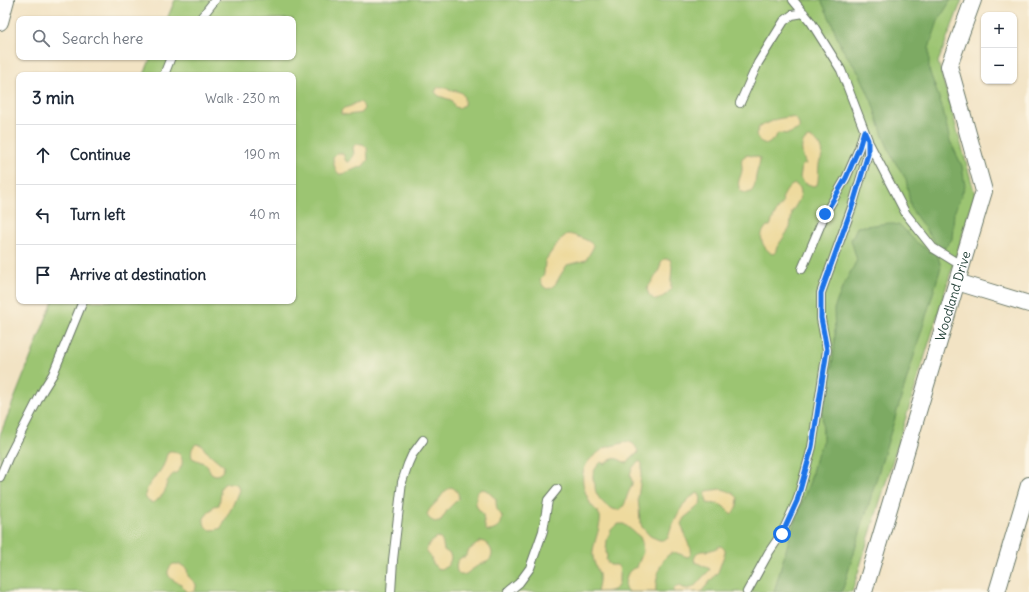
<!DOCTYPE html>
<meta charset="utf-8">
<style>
body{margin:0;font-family:Delius,sans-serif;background:#f6f6f7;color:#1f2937}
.controls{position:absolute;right:12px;top:12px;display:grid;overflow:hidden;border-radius:8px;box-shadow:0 1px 3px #0004}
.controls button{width:36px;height:36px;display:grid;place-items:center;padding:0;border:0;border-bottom:1px solid #e0e1e3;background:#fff;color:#1f2937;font:20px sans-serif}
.stop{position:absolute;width:12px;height:12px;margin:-9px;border:3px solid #1a73e8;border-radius:50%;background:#fff}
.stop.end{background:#1a73e8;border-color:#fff;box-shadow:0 1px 4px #0008}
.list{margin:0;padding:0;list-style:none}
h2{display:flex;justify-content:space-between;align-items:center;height:52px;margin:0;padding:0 16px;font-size:17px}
h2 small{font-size:13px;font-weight:400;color:#747a83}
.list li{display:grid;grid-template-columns:26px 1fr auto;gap:12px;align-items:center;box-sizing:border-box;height:60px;padding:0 16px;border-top:1px solid #e0e1e3}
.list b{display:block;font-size:15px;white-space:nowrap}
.list em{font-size:13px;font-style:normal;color:#747a83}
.icon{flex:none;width:22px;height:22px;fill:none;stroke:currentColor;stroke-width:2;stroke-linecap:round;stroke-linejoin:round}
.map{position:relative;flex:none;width:1029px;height:592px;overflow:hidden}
.search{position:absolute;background:#fff;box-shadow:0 1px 3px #0004;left:16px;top:16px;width:280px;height:44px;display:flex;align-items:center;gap:10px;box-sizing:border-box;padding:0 14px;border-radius:8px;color:#747a83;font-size:15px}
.panel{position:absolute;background:#fff;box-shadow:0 1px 3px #0004;left:16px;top:72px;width:280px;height:232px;border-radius:8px}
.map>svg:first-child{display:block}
.green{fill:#9cc572;stroke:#5e8153}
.forest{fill:#7daa64;stroke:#4e744c}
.sand{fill:#eeda9e;stroke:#868c69}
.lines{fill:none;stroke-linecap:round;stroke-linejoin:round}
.lane-casing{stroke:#697766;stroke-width:10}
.street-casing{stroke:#697766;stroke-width:18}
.lane{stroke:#fff;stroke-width:8}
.street{stroke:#fff;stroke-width:16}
.route{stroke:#1a73e8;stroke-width:5}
.labels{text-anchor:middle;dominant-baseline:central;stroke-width:3;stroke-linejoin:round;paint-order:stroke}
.street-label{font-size:13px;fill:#1f3d34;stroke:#fcf5e5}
</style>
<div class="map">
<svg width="1029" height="592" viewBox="0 0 1029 592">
<rect width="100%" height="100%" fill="#fcf5e5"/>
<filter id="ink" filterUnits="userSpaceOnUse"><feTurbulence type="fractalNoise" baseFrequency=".025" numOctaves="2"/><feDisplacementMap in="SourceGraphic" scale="8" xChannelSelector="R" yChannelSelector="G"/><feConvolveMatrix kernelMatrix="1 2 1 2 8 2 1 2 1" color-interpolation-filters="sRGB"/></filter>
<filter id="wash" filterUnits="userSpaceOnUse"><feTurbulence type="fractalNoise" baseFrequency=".012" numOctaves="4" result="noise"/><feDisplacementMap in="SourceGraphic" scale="16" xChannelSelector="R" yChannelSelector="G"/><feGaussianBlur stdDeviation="0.9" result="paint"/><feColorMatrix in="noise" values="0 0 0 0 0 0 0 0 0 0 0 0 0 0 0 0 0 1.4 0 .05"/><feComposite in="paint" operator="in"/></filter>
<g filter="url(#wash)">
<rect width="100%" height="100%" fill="#f2e3c4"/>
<path class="green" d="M175,0h787l-24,62 37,132 -123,398h-852v-157l53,-134h240v-226h-149l7,-18h142v-38h-126z"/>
<path class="forest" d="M821,0h130l-13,21 -9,27v22l13,36 8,35 12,25 3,20 -11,27 -2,26 -8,10 -5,-1 -28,-39 -5,-30 -13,-20 -10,-23 -11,-34 -12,-27 -19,-28 -10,-26z
M890,223l11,3 14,15 14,10 8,2 4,14 -99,325h-68l18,-63 18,-48 5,-21 8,-20 -1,-35 7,-15 5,-41 1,-14 -1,-26 9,-23 14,-26 -6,-20 6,-13z"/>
<path class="sand" d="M438,87c7,-1 7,2 13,3 9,1 15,3 13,15l-5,3c-6,0 -5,-4 -8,-8l-12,-4 -4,-4z
M360,102c4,3 5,7 2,11l-15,2 -6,-1v-3l3,-3 7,-2 4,-3z
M788,117c8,0 12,4 11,12l-11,5 -10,-1 -3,5 -7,6c-7,-1 -11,-4 -12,-10l3,-7 18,-8z
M808,138c7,0 17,10 14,18 -1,4 -3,5 -3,9 -1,6 0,15 -2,20l-4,1 -8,-3 -5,-5 2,-13 4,-1c-4,-8 -8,-21 2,-26z
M356,144h7l4,4 1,12 -5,6 -21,8h-3c-4,-4 -6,-11 -6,-17l4,-4c8,-1 6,3 9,8l2,1 2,-1 4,-6 -1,-8z
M748,155l9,2 3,1c0,7 -3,12 -4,18 -1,6 -1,18 -10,17 -4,-1 -7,-2 -7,-6 -2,-7 3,-11 3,-18 0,-7 -3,-12 6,-14z
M795,184l5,4 1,5 -2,7 -7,12 -2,16 -13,19 -2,6 -3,1c-10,-7 -15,-18 -5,-28h3c3,-8 7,-17 13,-23l-1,-4c3,-6 6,-13 13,-15z
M567,234c5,0 22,6 25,10 1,1 1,3 1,4l-7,12 -19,5c-2,4 -5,7 -7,11 -4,7 -5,11 -13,13l-4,-3 -3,-6 4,-6 1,-13 9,-13 7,-9z
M664,259h6l2,7 -1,14v9c-2,4 -12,11 -16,11l-6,-5 -2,-6c5,-9 13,-16 14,-27z
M625,442c7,-1 10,3 13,9l-1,3 -4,2 -5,7c-5,0 -10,-6 -15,-4 -3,0 -6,4 -9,5l-3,-2c-4,4 -9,10 -8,16 0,2 1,4 2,6 0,4 0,8 3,12 4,8 20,21 26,9 2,-3 2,-7 3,-9 3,-9 8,-11 3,-20 2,-10 3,-9 10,-15l2,3v5l-4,29 1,10 1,13 2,6 8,9 9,4h6l3,-2 3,-10 12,-23 8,-8 7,-4 1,1 2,4 -1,7 -16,13 -3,6c3,5 4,13 7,19 1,3 4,5 3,9 0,3 -1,3 -3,5 -5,-1 -10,-5 -16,-4 -12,4 -17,28 -16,39h-26l-5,-3c0,-5 1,-16 6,-19 2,-2 4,-2 6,-3l6,-15 -1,-10 -2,-5 -16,-13h-5l-4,2 -4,4 -4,10 -1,12 1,5 -1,3 4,5h7c4,4 2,6 2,12 0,2 0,4 0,6 -2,9 -14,9 -22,9 1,-5 3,-13 2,-18 -3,-8 -7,-14 -6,-23 1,-9 9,-28 7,-35 -2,-6 -9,-9 -11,-15 -8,-17 -11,-33 6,-46 3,-2 6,-5 10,-7 6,-3 14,-3 20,-6z
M196,444l6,1 3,5 19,16c0,5 -4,9 -9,9l-4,-2 -5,-9 -14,-6c-1,-5 -1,-11 4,-14z
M169,451c10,-1 16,7 12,16 -3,7 -9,6 -11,11 -2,2 -3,3 -3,5 -2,3 -1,7 -3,10 -2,3 -6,6 -9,9 -5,2 -9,-2 -10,-7 3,-14 12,-17 18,-29 3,-5 2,-10 6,-15z
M226,483c5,0 9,0 12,3l1,4 -7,17 -11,21c-10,4 -18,2 -17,-10l10,-12 5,-1 2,-13 -1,-3 2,-3z
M451,487c5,2 9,7 7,12l-10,10 -8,13c-5,1 -11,-2 -13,-7 2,-8 8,-10 12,-16 4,-5 6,-9 12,-12z
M482,489l4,1 10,9c0,2 0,7 1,10 1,3 4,4 5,8 1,8 -7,15 -15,14 -3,-5 -3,-9 -4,-16 -1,-3 -4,-5 -6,-8 -2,-4 -1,-11 1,-16z
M720,489c7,1 13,3 18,9l-1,9 -5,7c-5,-2 -6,-7 -11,-9 -4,-2 -10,-1 -14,-2l-2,-10 2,-2z
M437,537c6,2 6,8 7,13l6,4 1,4c-1,4 -2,6 -5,9 -9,5 -12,-1 -15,-8 0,-3 -3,-6 -5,-9l3,-6z
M481,541c6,1 14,10 10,17 -2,4 -7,5 -11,6 -5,3 -9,7 -14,10 -3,1 -3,1 -6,1 -5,-4 -4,-10 -2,-15l4,-3h3l4,-7z
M721,546l4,4v3l-7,19 -17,20h-28l1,-4 5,-2c12,6 15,1 22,-7 3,-4 7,-6 9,-10l-15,-7 -1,-3c5,-12 9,-6 17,-9 4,-1 6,-3 10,-4z
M173,564h7l7,5 1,7 8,8v4l-2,4h-8l-5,-8c-10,-4 -19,-10 -8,-20z"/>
</g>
<g filter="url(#ink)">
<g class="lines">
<g class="lane-casing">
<path id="lane" d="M200,19l15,-19
M164,75l7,-18
M740,103l18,-40 26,-42 8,-6 12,-2
M869,143l37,71 27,34 21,13
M802,269l23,-55 21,-36 13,-30 5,-17
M0,477l8,-19 35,-68 10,-16 30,-73
M391,592l2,-32 9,-78 6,-18 4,-9 11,-15
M508,592l11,-9 11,-15 13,-37 5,-31 9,-11
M747,592l22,-40 13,-19 15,-32 15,-54 15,-97 -6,-31v-26l31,-86 16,-53v-14l-27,-70 -30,-48 -18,-22"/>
</g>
<g class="street-casing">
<g id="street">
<path d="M0,22l6,-22"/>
<path d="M957,282l72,22"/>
<path id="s1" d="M864,592l120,-401 -35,-125 24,-66"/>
<path d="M997,592l32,-107"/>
</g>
</g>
<use href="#lane" class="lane"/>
<use href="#street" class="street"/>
</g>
</g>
<g class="lines" filter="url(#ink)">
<path class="route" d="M782,534l15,-33 15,-54 15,-97 -6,-32v-25l31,-86 16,-53v-14l-4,-9 -5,17 -13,30 -21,36"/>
</g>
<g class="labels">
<g class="street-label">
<text stroke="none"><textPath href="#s1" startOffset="309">Woodland Drive</textPath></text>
</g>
</g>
</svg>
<div class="controls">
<button>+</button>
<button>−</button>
</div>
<div class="stop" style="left:782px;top:534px"></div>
<div class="stop end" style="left:825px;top:214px"></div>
<div class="search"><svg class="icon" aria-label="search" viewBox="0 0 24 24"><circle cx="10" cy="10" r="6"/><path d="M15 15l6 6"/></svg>Search here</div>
<section class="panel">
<h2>3 min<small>Walk · 230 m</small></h2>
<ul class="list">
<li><svg class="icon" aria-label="ahead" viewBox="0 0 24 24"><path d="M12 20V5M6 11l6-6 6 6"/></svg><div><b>Continue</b></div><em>190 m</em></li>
<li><svg class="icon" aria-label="left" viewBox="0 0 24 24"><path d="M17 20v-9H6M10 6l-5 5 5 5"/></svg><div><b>Turn left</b></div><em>40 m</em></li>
<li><svg class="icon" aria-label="arrive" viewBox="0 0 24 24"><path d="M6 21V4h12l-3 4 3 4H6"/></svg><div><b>Arrive at destination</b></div></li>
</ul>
</section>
</div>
